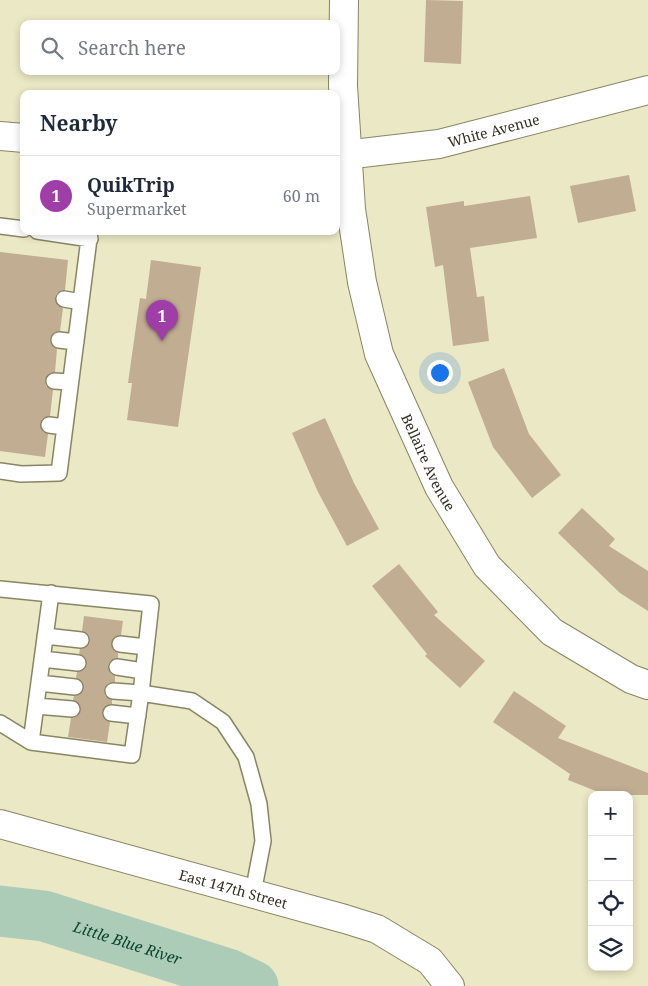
<!DOCTYPE html>
<meta charset="utf-8">
<style>
body{margin:0;font-family:"Noto Serif",serif;background:#f6f6f7;color:#1f2937}
.controls{position:absolute;right:15px;bottom:15px;display:grid;overflow:hidden;border-radius:10px;box-shadow:0 2px 8px #0003}
.controls button{width:45px;height:45px;display:grid;place-items:center;padding:0;border:0;border-bottom:1px solid #e0e1e3;background:#fff;color:#1f2937;font:25px sans-serif}
.you{position:absolute;left:439px;top:372px;width:18px;height:18px;margin:-12px;border:4px solid #fff;border-radius:50%;background:#1a73e8;box-shadow:0 0 0 8px #1a73e833}
.badge{display:grid;place-items:center;width:32px;height:32px;border-radius:50%;background:#9f3ea6;color:#fff;font-size:16px;font-weight:700}
.pin{position:absolute;translate:-50% -41px;filter:drop-shadow(0 1px 2px #0008)}
.pin::after{content:'';position:absolute;top:26px;width:18px;height:15px;background:inherit;clip-path:polygon(0 0,100% 0,50% 100%)}
.list{margin:0;padding:0;list-style:none}
h2{display:flex;justify-content:space-between;align-items:center;height:65px;margin:0;padding:0 20px;font-size:21px}
h2 small{font-size:16px;font-weight:400;color:#747a83}
.list li{display:grid;grid-template-columns:32px 1fr auto;gap:15px;align-items:center;box-sizing:border-box;height:80px;padding:0 20px;border-top:1px solid #e0e1e3}
.list b{display:block;font-size:19px;white-space:nowrap}
.list p{margin:0;font-size:16px;white-space:nowrap;color:#747a83}
.list em{font-size:16px;font-style:normal;color:#747a83}
.icon{flex:none;width:28px;height:28px;fill:none;stroke:currentColor;stroke-width:2;stroke-linecap:round;stroke-linejoin:round}
.map{position:relative;flex:none;width:648px;height:986px;overflow:hidden}
.search{position:absolute;background:#fff;box-shadow:0 2px 8px #0003;left:20px;top:20px;width:320px;height:55px;display:flex;align-items:center;gap:12px;box-sizing:border-box;padding:0 18px;border-radius:10px;color:#747a83;font-size:19px}
.panel{position:absolute;background:#fff;box-shadow:0 2px 8px #0003;left:20px;top:90px;width:320px;height:145px;border-radius:10px}
.map>svg:first-child{display:block}
.lines{fill:none;stroke-linecap:round;stroke-linejoin:round}
.river{stroke:#acccb8;stroke-width:51}
.building{fill:#c1ad92}
.service-casing{stroke:#888565;stroke-width:18}
.minor-casing{stroke:#888565;stroke-width:30}
.service{stroke:#fff;stroke-width:15}
.minor{stroke:#fff;stroke-width:28}
.labels{text-anchor:middle;dominant-baseline:central;stroke-width:5;stroke-linejoin:round;paint-order:stroke}
.street-label{font-size:14px;fill:#2f2d20;stroke:#f8f5d2}
.water-label{font-size:15px;font-style:italic;fill:#0a442a;stroke:#f8f5d2}
</style>
<div class="map">
<svg width="648" height="986" viewBox="0 0 648 986">
<rect width="100%" height="100%" fill="#ebe8c5"/>
<g class="lines">
<path class="river" id="s1" d="M0,911l44,5 184,58 25,12"/>
</g>
<path class="building" d="M426,0l37,1 -2,63 -37,-2z
M629,175l7,36 -58,12 -8,-37z
M530,196l7,42 -67,10 7,49 7,-1 5,45 -36,5 -10,-81 -8,2 -9,-60 38,-6v5z
M0,252l68,8 -3,30 -8,3 -2,5 3,8 5,2 -3,23 -5,1 -5,6 1,6 6,5 -2,23 -6,1 -4,7 1,6 7,4 -3,26 -8,3 -2,5 3,8 5,2 -3,23 -45,-6z
M151,260l50,7 -23,160 -51,-7 5,-37h-4l12,-85 6,1z
M504,368l25,66 32,41 -29,23 -39,-51 -25,-65z
M325,418l29,65 25,46 -32,17 -29,-54 -26,-59z
M582,508l33,31 -6,7 39,25v40l-28,-18 -62,-60z
M399,564l39,48 -4,3 51,46 -25,27 -35,-32 2,-2 -55,-68z
M84,616l39,5 -2,14 -5,1 -5,6 1,6 6,5v5l-8,3 -2,5 3,8 4,2v6l-7,1 -4,7 1,6 7,4v4l-5,1 -5,6 1,6 7,5 -3,20 -39,-5 3,-19 5,-1 5,-7 -1,-5 -7,-5 1,-4 5,-1 5,-6 -1,-6 -7,-5 1,-6 5,-1 5,-6 -1,-6 -7,-5 1,-5 5,-1 5,-6 -1,-6 -7,-5z
M514,691l52,35 -8,12 90,35v22h-42l-38,-15 2,-6 -77,-52z"/>
<g class="lines">
<g class="service-casing">
<path id="service" d="M0,226l24,3
M37,231l53,8
M64,299l17,3
M59,340l17,2
M54,381l16,1
M49,425l16,2
M0,471l21,3 38,-1 31,-242
M0,589l151,15 -10,89 51,8 31,21 23,35 13,47 4,37 -10,52
M45,636l36,4
M120,644l26,3
M42,659l36,4
M117,667l26,4
M39,683l36,4
M36,706l36,3
M111,713l27,3
M0,723l31,19 101,13 9,-62 -28,-2
M31,742l20,-149"/>
</g>
<g class="minor-casing">
<g id="minor">
<path id="s2" d="M344,0l-1,86 8,123 11,73 17,72 60,133 48,79 65,66 79,47 17,6"/>
<path d="M0,136l24,2"/>
<path id="s3" d="M336,156l103,-12 209,-54"/>
<path id="s4" d="M0,824l345,95 32,10 53,32 20,25"/>
</g>
</g>
<use href="#service" class="service"/>
<use href="#minor" class="minor"/>
</g>
<g class="labels">
<g class="street-label">
<text stroke="none"><textPath href="#s3" startOffset="160">White Avenue</textPath></text>
<text stroke="none"><textPath href="#s2" startOffset="476">Bellaire Avenue</textPath></text>
<text stroke="none"><textPath href="#s4" startOffset="242">East 147th Street</textPath></text>
</g>
<g class="water-label">
<text stroke="none"><textPath href="#s1" startOffset="132">Little Blue River</textPath></text>
</g>
</g>
</svg>
<div class="controls">
<button>+</button>
<button>−</button>
<button><svg class="icon" aria-label="locate" viewBox="0 0 24 24"><circle cx="12" cy="12" r="6"/><path d="M12 2v4M12 18v4M2 12h4M18 12h4"/></svg></button>
<button><svg class="icon" aria-label="layers" viewBox="0 0 24 24"><path d="M12 4l9 5-9 5-9-5zM3 14l9 5 9-5"/></svg></button>
</div>
<div class="you"></div>
<div class="pin badge" style="left:162px;top:341px">1</div>
<div class="search"><svg class="icon" aria-label="search" viewBox="0 0 24 24"><circle cx="10" cy="10" r="6"/><path d="M15 15l6 6"/></svg>Search here</div>
<section class="panel">
<h2>Nearby<small></small></h2>
<ul class="list">
<li><span class="badge">1</span><div><b>QuikTrip</b><p>Supermarket</p></div><em>60 m</em></li>
</ul>
</section>
</div>
